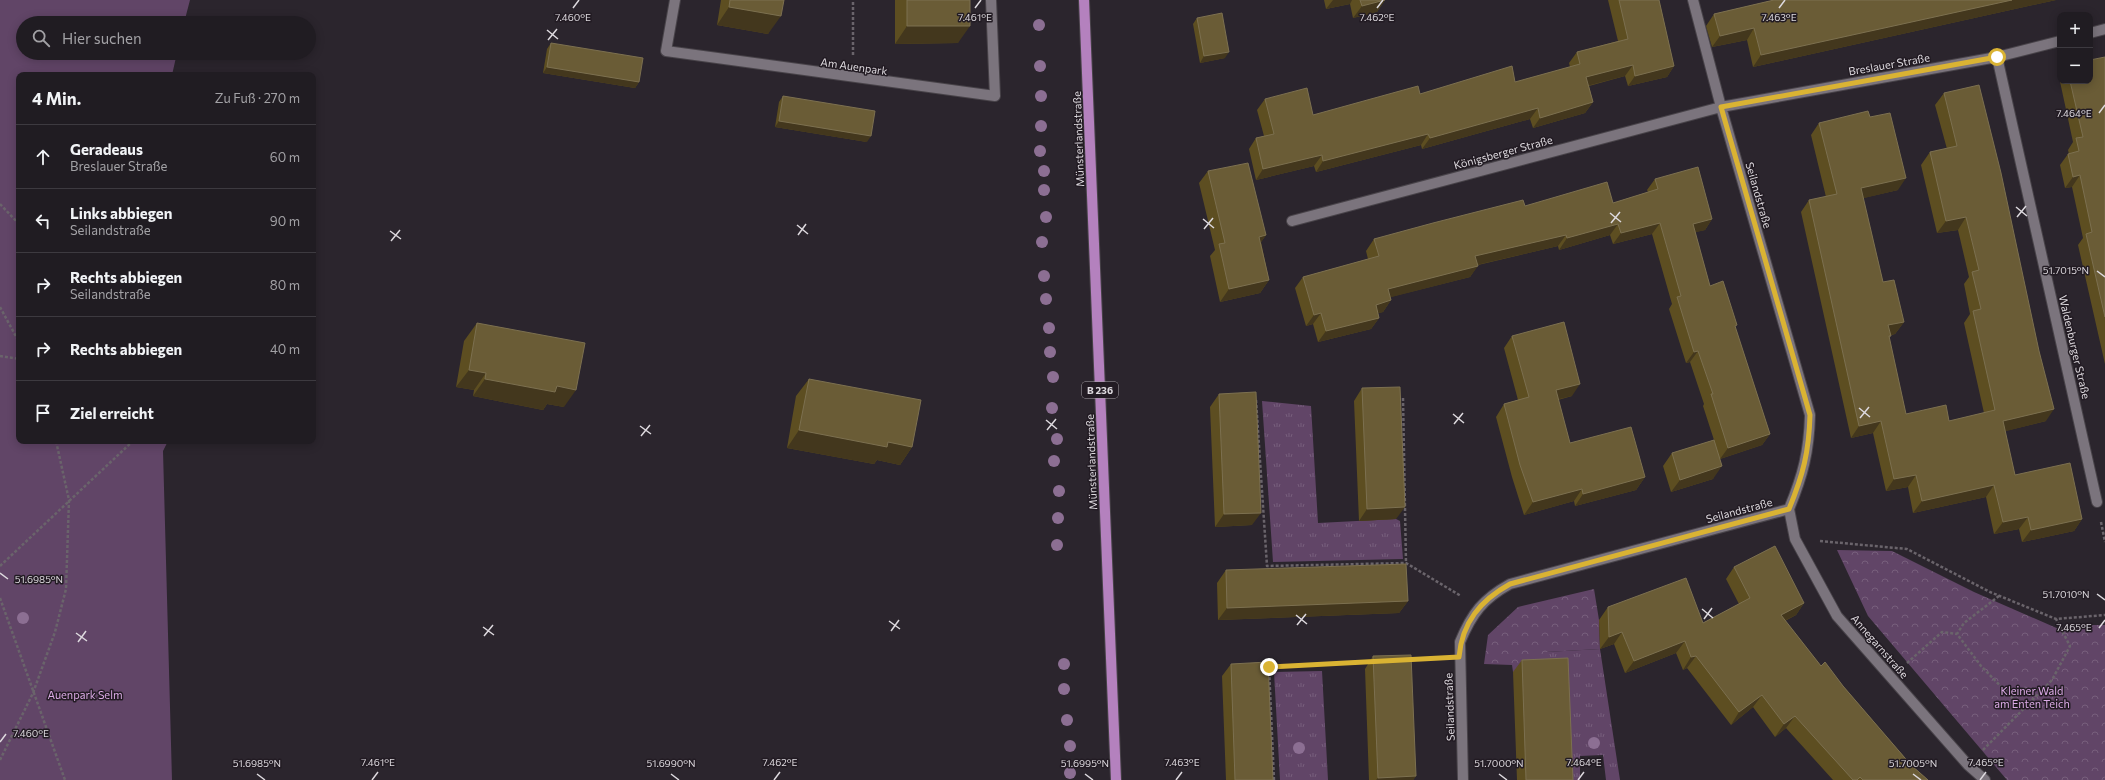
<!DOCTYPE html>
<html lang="de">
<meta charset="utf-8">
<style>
body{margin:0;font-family:Commissioner,sans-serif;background:#28252a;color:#f1f3f6}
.controls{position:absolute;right:12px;top:12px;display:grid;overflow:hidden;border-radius:8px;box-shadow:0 2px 10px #0003}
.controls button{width:36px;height:36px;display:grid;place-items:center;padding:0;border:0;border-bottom:1px solid #3d3a40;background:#201c22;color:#f1f3f6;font:20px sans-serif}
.stop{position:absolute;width:12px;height:12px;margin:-9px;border:3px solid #dab333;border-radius:50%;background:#fff}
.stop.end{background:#dab333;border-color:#fff;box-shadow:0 1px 4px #0008}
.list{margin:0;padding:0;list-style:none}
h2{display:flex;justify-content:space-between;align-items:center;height:52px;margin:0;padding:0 16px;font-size:17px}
h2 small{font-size:13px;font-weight:400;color:#a2a1a5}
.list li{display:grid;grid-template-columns:26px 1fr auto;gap:12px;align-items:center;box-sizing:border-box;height:64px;padding:0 16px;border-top:1px solid #3d3a40}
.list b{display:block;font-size:15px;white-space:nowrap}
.list p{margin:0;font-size:13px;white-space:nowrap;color:#a2a1a5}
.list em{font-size:13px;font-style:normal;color:#a2a1a5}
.icon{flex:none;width:22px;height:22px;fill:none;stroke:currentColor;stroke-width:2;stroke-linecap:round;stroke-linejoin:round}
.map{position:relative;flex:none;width:2105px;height:780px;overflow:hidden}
.search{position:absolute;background:#201c22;box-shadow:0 2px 10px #0003;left:16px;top:16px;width:300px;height:44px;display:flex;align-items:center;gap:10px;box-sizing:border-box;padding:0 14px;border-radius:22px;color:#a2a1a5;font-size:15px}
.panel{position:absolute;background:#201c22;box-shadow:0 2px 10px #0003;left:16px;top:72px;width:300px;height:372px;border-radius:8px}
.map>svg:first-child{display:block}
.grass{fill:url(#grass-tufts)}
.forest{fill:url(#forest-crowns)}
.park{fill:#614567}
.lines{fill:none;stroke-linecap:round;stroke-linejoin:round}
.minor-casing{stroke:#484349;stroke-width:12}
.major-casing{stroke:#484349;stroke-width:12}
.path{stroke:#6a646b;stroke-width:2.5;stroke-dasharray:3 2;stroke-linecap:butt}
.minor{stroke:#7b747d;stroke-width:10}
.major{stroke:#b481be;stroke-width:10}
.tree{fill:#8c6f93}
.wall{fill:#5d4e21}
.shaded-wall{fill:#43371d}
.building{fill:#6a5c36;stroke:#7c7050}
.route{stroke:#dab333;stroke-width:5}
.ticks{fill:none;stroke:#ddd9de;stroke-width:1.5}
.labels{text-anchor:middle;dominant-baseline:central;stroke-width:3;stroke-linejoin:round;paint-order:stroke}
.shield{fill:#221b23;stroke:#a5a0a6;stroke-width:1}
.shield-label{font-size:10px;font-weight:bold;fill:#ddd9de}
.street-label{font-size:11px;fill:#ddd9de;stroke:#221b23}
.park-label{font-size:11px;fill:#dcabe6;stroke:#221b23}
.ticks-label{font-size:10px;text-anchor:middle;fill:#ddd9de;stroke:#221b23;stroke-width:3;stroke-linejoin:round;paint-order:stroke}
</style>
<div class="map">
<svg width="2105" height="780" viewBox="0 0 2105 780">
<defs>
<pattern id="grass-tufts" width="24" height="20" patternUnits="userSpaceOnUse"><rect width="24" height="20" fill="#614567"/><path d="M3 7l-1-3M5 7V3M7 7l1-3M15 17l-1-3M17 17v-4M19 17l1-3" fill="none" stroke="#775f7c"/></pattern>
<pattern id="forest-crowns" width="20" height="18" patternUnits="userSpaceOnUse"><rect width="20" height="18" fill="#614567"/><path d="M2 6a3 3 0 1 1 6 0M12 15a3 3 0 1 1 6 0" fill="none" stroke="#775f7c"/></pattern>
</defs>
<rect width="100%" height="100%" fill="#2b252d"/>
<path class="grass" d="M1262,401l49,5 7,117 78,-4 4,2 3,38 -130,3z
M1600,649l20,131h-14l-3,-25 -23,1v24h-16l-18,-110v-18z
M1322,671l6,109h-48l-6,-108z"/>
<path class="forest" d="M1837,550l55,1 82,41 87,38 16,-5h28v155h-98l-139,-164z
M1594,589l5,31 1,29 -54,3v18l-33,2 -1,-7 -28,-1 4,-29 30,-28z"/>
<path class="park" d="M0,0h190l-6,23h-161v30h154l-5,22h-153v366h149l-5,10 9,329h-172z"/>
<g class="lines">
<g class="minor-casing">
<path id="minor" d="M675,0l-9,51 329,45 -4,-96
M1693,0l28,107 89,308c-1,37 -7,60 -21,94
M2090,33l15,-4
M1997,57l100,445
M1292,221l429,-114 276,-50 63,-16
M1789,509l6,30 42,77 131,149 17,15
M1463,780l-3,-138c12,-29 23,-43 50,-58l279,-75"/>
</g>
<g class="major-casing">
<path id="major" d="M1084,0l32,780"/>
</g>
<path class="path" d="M853,55v-55
M0,204l19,20
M0,307l19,35
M0,356l19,3
M1403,398l3,165
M1256,400l11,166 139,-3 55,33
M2101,522l4,20
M1820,541l87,8 83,43 66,27 49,-4
M0,566l133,-125
M1999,596l-35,27 -7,11 24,32 42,43
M0,598l65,182
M1408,659l31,-1
M1907,663l35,-31 15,2
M1983,750l69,-70 18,-34 -14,-27
M0,760l33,-67 22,-61 11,-43 3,-89 -13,-59
M1274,780l-5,-113 104,-6"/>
<use href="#minor" class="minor"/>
<use href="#major" class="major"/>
</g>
<g class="tree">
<circle cx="1039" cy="25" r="6"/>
<circle cx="1040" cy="66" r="6"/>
<circle cx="1041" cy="96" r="6"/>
<circle cx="1041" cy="126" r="6"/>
<circle cx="1040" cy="151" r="6"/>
<circle cx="1044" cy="171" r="6"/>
<circle cx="1044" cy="190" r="6"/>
<circle cx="1046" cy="217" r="6"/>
<circle cx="1042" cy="242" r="6"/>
<circle cx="1044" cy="276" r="6"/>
<circle cx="1046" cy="299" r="6"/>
<circle cx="1049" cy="328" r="6"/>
<circle cx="1050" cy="352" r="6"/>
<circle cx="1053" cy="377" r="6"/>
<circle cx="1052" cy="408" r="6"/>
<circle cx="1057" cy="439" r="6"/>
<circle cx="1054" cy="461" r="6"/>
<circle cx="1059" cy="491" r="6"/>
<circle cx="1058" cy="518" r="6"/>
<circle cx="1057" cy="545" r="6"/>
<circle cx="23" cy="618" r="6"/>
<circle cx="1064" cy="664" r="6"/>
<circle cx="1064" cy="689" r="6"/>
<circle cx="1067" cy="720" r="6"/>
<circle cx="1594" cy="743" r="6"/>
<circle cx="1070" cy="746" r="6"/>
<circle cx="1299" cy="748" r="6"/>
<circle cx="1070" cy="773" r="6"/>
</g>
<path class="wall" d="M721,0h63l-16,34 -51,-9z
M895,0h75l-12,43 -63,1z
M1324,0h61l-8,12 -24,6 -3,-14 -24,5z
M1608,0h51l15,66 -7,11 -39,9 -3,-10 -36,10 4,16 -8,11 -52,15 -3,-9 -108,30 -1,-4 -105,27 -2,-6 -58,14 -7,-31 7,-11 8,-2 -7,-26 8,-11 48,16 107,-21 95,-12 55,-15 -1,-4 8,-11 41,-11z
M1774,0h282l-303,67 -6,-27 -35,7 -6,-21 8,-12z
M1197,18l28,40 -25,5 -7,-39z
M551,43l88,39 -4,6 -92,-15 4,-24z
M2105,57v307l-27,-119 5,-7 -11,-51 -7,1 -5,-23 8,-11h1l-1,-4 5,-8 -14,-65 1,-2v6h30z
M1944,93l102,328 -41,10 10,44 67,44 -8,12 -52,11 -3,-13 -25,5 -8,-37 -73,16 -5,-26 -22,4 -13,-58 -22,5 -50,-226 8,-12 17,-3 -15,-62 8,-12 51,-6 28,73 -35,8 20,84 21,40 -9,12 -4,1v1l-2,2 17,76 43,7 35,-8 -20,-90 6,-9 -6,-30 5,-7 -11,-47 -21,3 -16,-68 9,-13 17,-3 -12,-44z
M783,96l84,46 -92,-15 4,-25z
M1208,171l58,64 -5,7 8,38 -9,13 -40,9 -10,-46 5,-6 -16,-67z
M1655,179l57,40 -7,11 -10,2 15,54 25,41 35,107 -8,11 -42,14 -7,20 -42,13 -8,-26 9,-13 42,-13 -11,-34 1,-2 -14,-42 -4,1 -17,-54 3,-5 -20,-70 -39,10 -3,-9 -51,15 -1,-4 -80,19 -8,12 -80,20 1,3 -8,12 -5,1 1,5 -8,11 -53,13 -5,-18 -7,2 -11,-38 8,-11 65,-18 -2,-8 8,-12 151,-33 88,-3 35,-11 -1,-2z
M477,323l87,84 -17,-3 -4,6 -70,-14 1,-6 -18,-3 8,-46z
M1512,336l60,60 -14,4 12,43 75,34 -9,13 -61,16 -1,-5 -50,14 -12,-38 -16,-60 8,-13 14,-4 -14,-52z
M809,379l103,68 -12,18 -23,-5 -3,4 -87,-16 9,-52z
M1362,388l34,131 -37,2 -5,-120z
M1219,394l33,131 -37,2 -5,-120z
M1734,567l70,36 -8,12 -11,6 36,45 22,20 68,79 17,15h-95l-47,-52 -11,9 -22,-30 -22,18 -44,-57 -4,2 -7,-17 -51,20 -11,-29 -14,5 -1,-29 9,-13 95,16 36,-19 -13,-25z
M1226,570l182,31 -9,12 -181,7 -1,-37z
M1373,656l43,120 -3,4h-44l-4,-111z
M1522,660l51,120h-56l-4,-108z
M1231,664l42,116h-47l-4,-104z"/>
<path class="shaded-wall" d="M1333,0h19l-2,4 -24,5z
M1385,0l-8,12 -24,6 9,-12z
M2012,0h44l-303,67 8,-12z
M729,7l52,9 -13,18 -51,-9z
M907,26h63l-12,17 -63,1z
M1754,28l-7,12 -35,7 8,-11z
M1229,52l-4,6 -25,5 4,-7z
M1633,65l-8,11 -46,12 7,-11z
M1674,66l-7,11 -39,9 7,-10z
M547,67l92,15 -4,6 -92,-15z
M1593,102l-8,11 -52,15 7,-10z
M1538,108l-8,11 -108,30 8,-11z
M779,121l92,15 -4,6 -92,-15z
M1428,134l-7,11 -105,27 7,-11z
M1322,155l-8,11 -58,14 7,-11z
M2080,175l-8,12 -7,1 8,-11z
M1906,178l-8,12 -46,11 9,-13z
M1966,217l-8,13 -21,3 9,-12z
M1712,219l-7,11 -20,5 8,-11z
M1660,223l-8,11 -39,10 8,-11z
M1618,224l-8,11 -51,15 8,-12z
M1266,235l-9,13 2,-11z
M1566,235l-8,11 -90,21 7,-11z
M1478,266l-8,11 -90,23 8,-11z
M1269,280l-9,13 -40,9 9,-13z
M1391,300l-8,12 -15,4 8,-11z
M1321,313l-8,11 -7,2 8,-11z
M1379,318l-8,11 -53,13 8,-11z
M1904,322l-9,12 -15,3 8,-12z
M1698,351l-8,11 -4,1 8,-11z
M469,370l17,3 -12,17 -18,-3z
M485,379l72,7 19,4 -12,17 -17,-3 -4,6 -70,-14z
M1580,384l-8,12 -25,6 9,-12z
M2054,409l-8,12 -51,13 8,-13z
M1881,421l-8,12 -22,5 8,-12z
M799,430l89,12 24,5 -12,18 -23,-5 -3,4 -87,-16z
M1770,434l-8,11 -42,14 8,-11z
M1722,466l-9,13 -42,13 9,-12z
M1916,475l-8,12 -22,4 8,-12z
M1645,477l-9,13 -61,16 8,-12z
M1994,485l-8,12 -73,16 9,-12z
M1582,489l-8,12 -50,14 9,-13z
M1405,507l-9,12 -37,2 8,-12z
M1261,513l-9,12 -37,2 9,-13z
M2028,517l-9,12 -25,5 9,-12z
M2082,519l-8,12 -52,11 9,-12z
M1408,601l-9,12 -181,7 9,-12z
M1804,603l-8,12 -24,12 9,-12z
M1622,632l-8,12 -14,5 9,-12z
M1685,641l-9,12 -51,20 9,-12z
M1696,656l-9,12 -4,2 8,-13z
M1762,695l-9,12 -22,18 8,-13z
M1795,716l-9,12 -11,9 9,-13z
M1416,776l-3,4h-37l2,-2z"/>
<path class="building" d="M730,0h54l-3,16 -52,-9z
M907,0h63v26h-63z
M1360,0h25l-23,6z
M1619,0h40l15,66 -39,10 -2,-11 -47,12 7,25 -53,16 -2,-10 -108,30 -2,-4 -105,27 -1,-6 -59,14 -7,-31 18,-4 -9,-35 42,-11 6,27 105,-29 2,8 92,-28 3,16 65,-18 -3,-12 51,-13z
M1774,0h238l-251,55 -7,-27 -34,8 -6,-22z
M1222,13l7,39 -25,4 -7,-38z
M551,43l92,15 -4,24 -92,-15z
M2105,57v260l-19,-83 6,-2 -12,-57 -7,2 -5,-23 11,-3 -3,-13 7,-1 -13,-56h20v-21z
M1979,85l22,88 38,178 15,58 -51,12 12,54 55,-12 12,56 -51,11 -3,-13 -25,5 -9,-37 -72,16 -6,-26 -22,4 -13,-58 -22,5 -50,-226 28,-6 -18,-71 49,-12 2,6 20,-4 16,65 -45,10 22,94 11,-2 10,42 -16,3 3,11h-2l17,78 40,-9 3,16 46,-11 -22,-99 8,-2 -9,-37 7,-2 -13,-53 -20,4 -16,-69 27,-6 -13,-53z
M783,96l92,15 -4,25 -92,-15z
M1248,163l18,72 -7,2 10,43 -40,9 -10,-45 6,-1 -17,-72z
M1698,167l14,52 -19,5 17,62 13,-5 14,44 -2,1 35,108 -42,14 -17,-54h2l-15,-43 -4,1 -17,-55 4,-1 -21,-73 -39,10 -3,-9 -51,14 -1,-3 -91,21 3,10 -90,23 3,11 -15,5 3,13 -53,13 -5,-18 -7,2 -11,-38 76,-21 -5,-17 59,-16 90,-23 2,6 82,-24 6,21 45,-14 -3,-10z
M1564,322l16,62 -24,6 14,53 61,-16 14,50 -62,17 -1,-5 -49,13 -13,-37 -16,-61 25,-7 -17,-61z
M477,323l108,20 -9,47 -19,-4 -2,6 -70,-13 1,-6 -17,-3z
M809,379l112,21 -9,47 -24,-5 -1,5 -88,-17z
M1400,387l5,120 -38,2 -5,-121z
M1256,392l5,121 -37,1 -5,-120z
M1714,440l8,26 -42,14 -8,-27z
M1775,546l29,57 -23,12 40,51 4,-4 18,24 68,79 17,15h-65l-3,-3 -3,3h-4l-58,-64 -11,8 -22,-29 -23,17 -43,-56 -5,1 -6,-16 -51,20 -12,-29 -13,5 -1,-30 78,-29 17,45 47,-25 -16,-31z
M1406,564l2,37 -181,7 -1,-38z
M1411,655l5,121 -38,2 -5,-122z
M1568,658l5,122h-47l-4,-120z
M1268,662l5,118h-38l-4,-116z"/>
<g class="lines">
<path class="route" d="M1269,667l190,-10c3,-35 22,-57 51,-73l279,-75c14,-34 20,-57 21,-94l-89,-308 276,-50"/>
</g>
<path class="ticks" d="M573,8l6,-8M975,8l6,-8M1377,8l6,-8M1779,8l6,-8M547,30l11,9M548,40l9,-11M2099,113l6,-8M2016,207l11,9M1610,213l11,9M2017,217l9,-11M1203,219l11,9M1611,223l9,-11M797,225l11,9M1204,229l9,-11M390,231l11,8M798,235l8,-11M391,241l9,-11M2097,271l8,6M1859,408l11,9M1453,414l11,9M1860,418l9,-11M1046,420l11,9M1454,424l9,-11M640,426l11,8M1047,430l9,-11M641,436l9,-11M0,573l8,6M2097,594l8,6M1702,609l11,9M1296,615l11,9M1704,619l8,-11M889,621l11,8M1297,625l9,-11M483,627l11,8M2099,628l6,-8M891,631l8,-11M76,633l11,8M484,636l9,-11M78,642l8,-11M0,742l6,-8M257,774l8,6M671,774l8,6M1085,774l8,6M1499,774l8,6M1913,774l8,6M372,780l6,-8M774,780l6,-8M1176,780l6,-8M1578,780l6,-8M1980,780l6,-8"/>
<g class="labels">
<rect class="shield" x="1082" y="382" width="36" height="16" rx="3"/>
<g class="shield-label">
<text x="1100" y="390">B 236</text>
</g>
<g class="street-label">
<text transform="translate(1889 64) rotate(-10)">Breslauer Straße</text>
<text transform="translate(854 66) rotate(8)">Am Auenpark</text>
<text transform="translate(1078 139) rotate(-92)">Münsterlandstraße</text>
<text transform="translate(1503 152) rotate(-15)">Königsberger Straße</text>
<text transform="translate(1759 195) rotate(74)">Seilandstraße</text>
<text transform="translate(2075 347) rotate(77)">Waldenburger Straße</text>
<text transform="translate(1091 462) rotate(-92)">Münsterlandstraße</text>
<text transform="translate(1739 510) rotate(-15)">Seilandstraße</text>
<text transform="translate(1880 646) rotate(49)">Annegarnstraße</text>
<text transform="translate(1449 707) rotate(-92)">Seilandstraße</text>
</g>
<g class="park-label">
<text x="2032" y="690">Kleiner Wald<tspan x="2032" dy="13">am Enten Teich</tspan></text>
<text x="85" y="694">Auenpark Selm</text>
</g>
</g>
<g class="ticks-label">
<text x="975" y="21">7.461°E</text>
<text x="1779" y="21">7.463°E</text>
<text x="573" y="21">7.460°E</text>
<text x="1377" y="21">7.462°E</text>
<text x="2074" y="117">7.464°E</text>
<text x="2066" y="274">51.7015°N</text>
<text x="39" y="583">51.6985°N</text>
<text x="2066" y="598">51.7010°N</text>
<text x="2074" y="631">7.465°E</text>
<text x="31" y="737">7.460°E</text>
<text x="378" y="766">7.461°E</text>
<text x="780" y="766">7.462°E</text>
<text x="1182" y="766">7.463°E</text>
<text x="1584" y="766">7.464°E</text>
<text x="1986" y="766">7.465°E</text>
<text x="257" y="767">51.6985°N</text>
<text x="671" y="767">51.6990°N</text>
<text x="1085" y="767">51.6995°N</text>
<text x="1499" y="767">51.7000°N</text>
<text x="1913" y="767">51.7005°N</text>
</g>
</svg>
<div class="controls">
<button>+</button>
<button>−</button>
</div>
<div class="stop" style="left:1997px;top:57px"></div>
<div class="stop end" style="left:1269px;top:667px"></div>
<div class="search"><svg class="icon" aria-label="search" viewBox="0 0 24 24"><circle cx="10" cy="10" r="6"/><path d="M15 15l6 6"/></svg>Hier suchen</div>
<section class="panel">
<h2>4 Min.<small>Zu Fuß · 270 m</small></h2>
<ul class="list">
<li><svg class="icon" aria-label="ahead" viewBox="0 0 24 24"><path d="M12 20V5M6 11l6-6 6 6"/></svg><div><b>Geradeaus</b><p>Breslauer Straße</p></div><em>60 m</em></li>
<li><svg class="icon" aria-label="left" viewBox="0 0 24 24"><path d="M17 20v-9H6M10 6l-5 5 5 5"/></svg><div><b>Links abbiegen</b><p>Seilandstraße</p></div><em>90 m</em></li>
<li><svg class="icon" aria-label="right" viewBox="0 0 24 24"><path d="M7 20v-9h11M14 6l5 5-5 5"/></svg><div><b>Rechts abbiegen</b><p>Seilandstraße</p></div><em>80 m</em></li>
<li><svg class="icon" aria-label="right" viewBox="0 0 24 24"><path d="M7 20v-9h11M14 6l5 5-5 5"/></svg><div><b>Rechts abbiegen</b></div><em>40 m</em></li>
<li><svg class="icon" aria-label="arrive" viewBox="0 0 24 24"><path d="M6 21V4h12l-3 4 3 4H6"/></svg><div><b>Ziel erreicht</b></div></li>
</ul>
</section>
</div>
